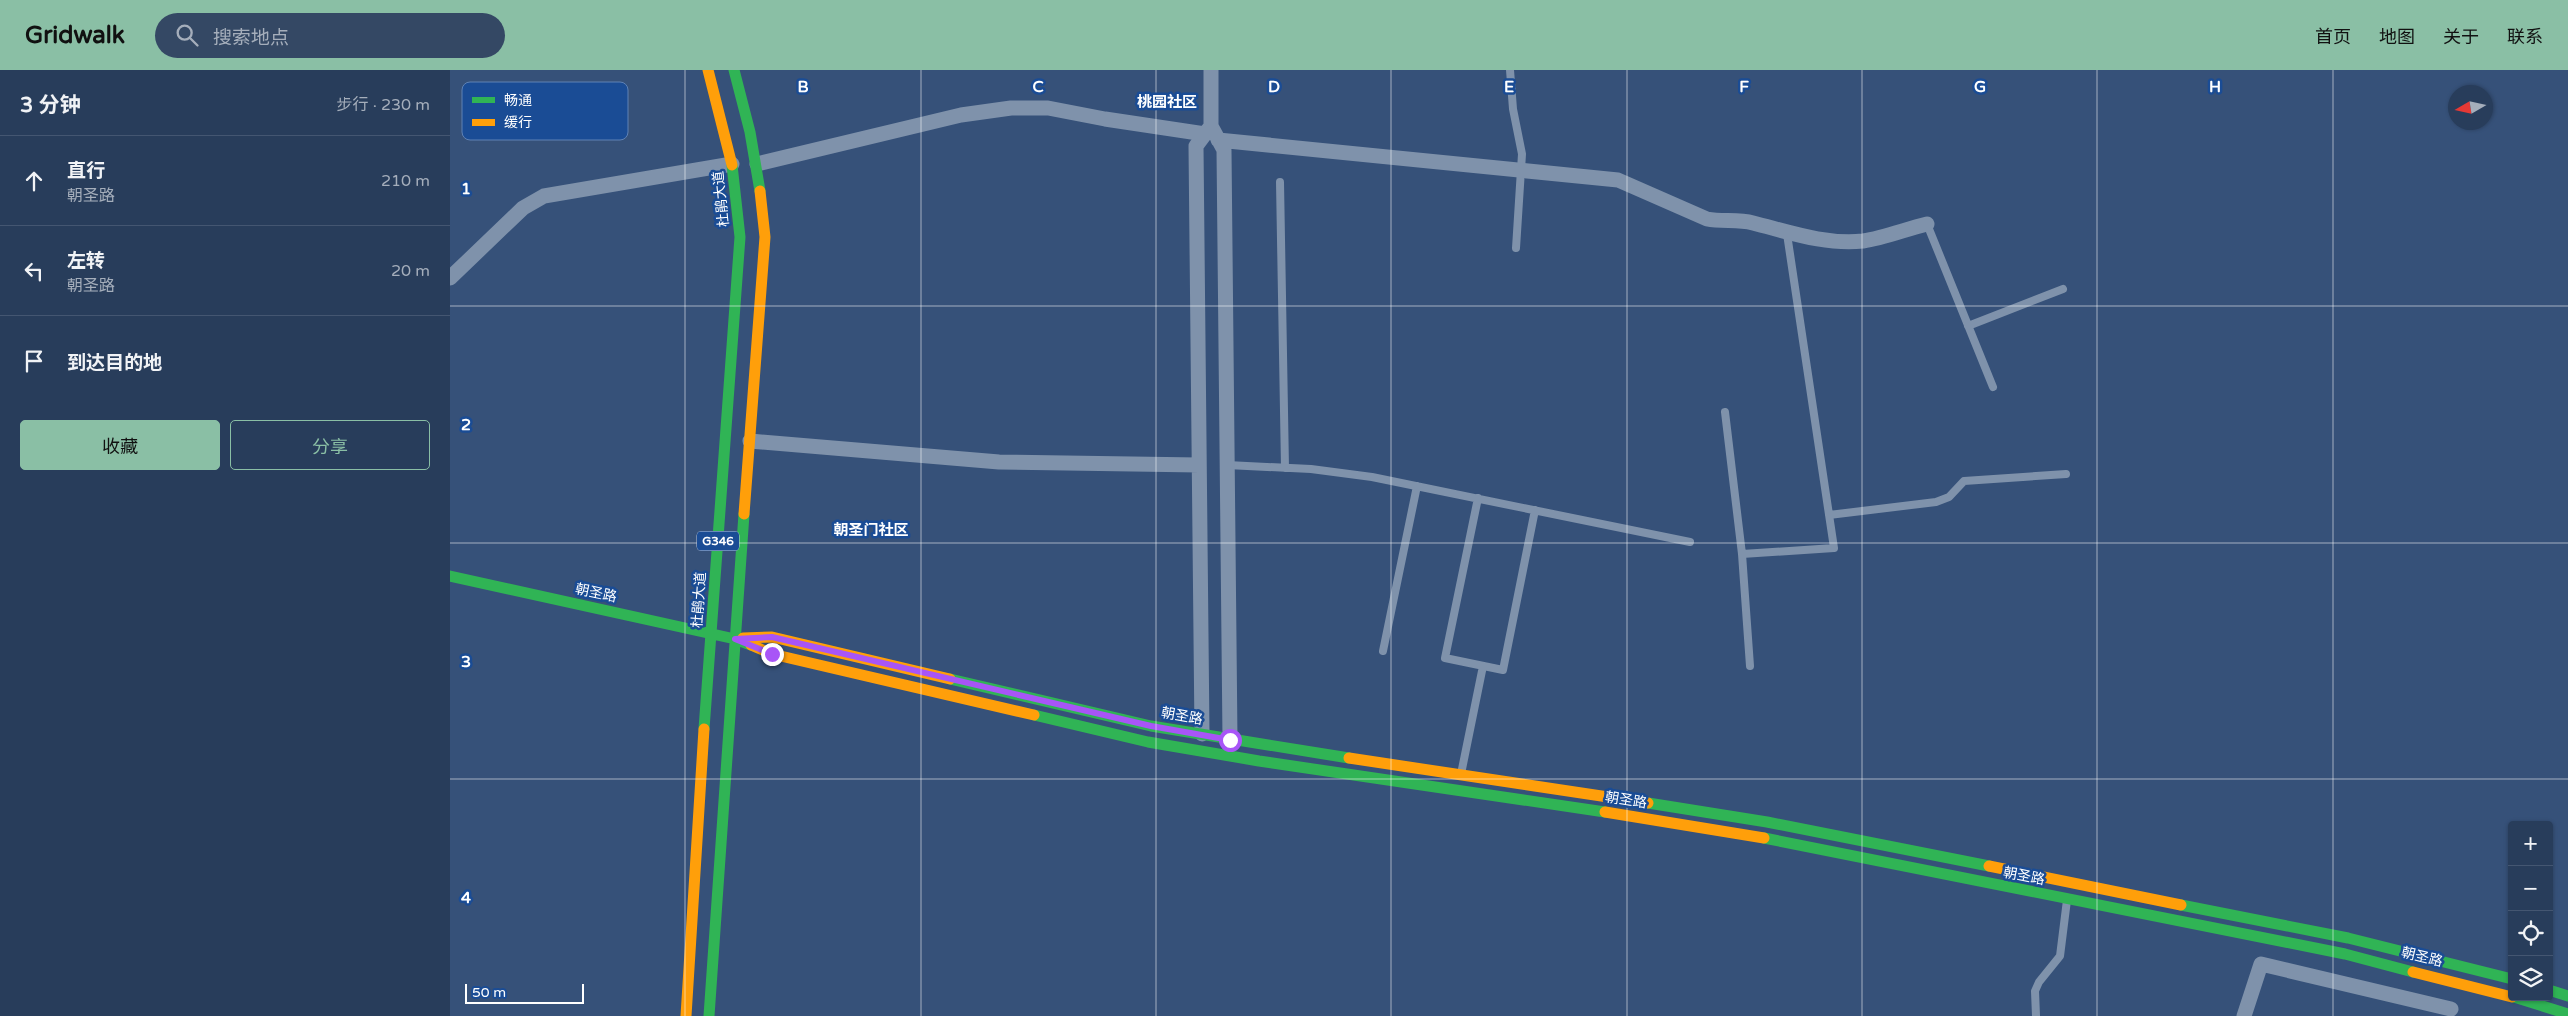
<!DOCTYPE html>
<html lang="zh">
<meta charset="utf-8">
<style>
body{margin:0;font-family:"Varela Round","Noto Sans SC",sans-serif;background:#344864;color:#f1f3f6}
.controls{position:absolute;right:15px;bottom:15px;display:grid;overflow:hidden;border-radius:5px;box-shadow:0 1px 4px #0004}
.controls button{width:45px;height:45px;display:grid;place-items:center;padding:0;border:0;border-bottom:1px solid #445671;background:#283d5b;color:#f1f3f6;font:25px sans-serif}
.compass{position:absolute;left:1998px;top:15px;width:45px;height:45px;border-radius:50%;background:#283d5b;box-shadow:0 1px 4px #0004;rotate:261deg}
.scale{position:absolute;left:15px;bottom:12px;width:119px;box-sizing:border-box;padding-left:5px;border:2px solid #fff;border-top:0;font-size:14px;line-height:18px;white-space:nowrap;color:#fff;-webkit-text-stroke:4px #1a4c95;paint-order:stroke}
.stop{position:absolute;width:15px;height:15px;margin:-11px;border:4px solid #a855f7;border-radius:50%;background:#fff}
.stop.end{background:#a855f7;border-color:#fff;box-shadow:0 1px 5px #0008}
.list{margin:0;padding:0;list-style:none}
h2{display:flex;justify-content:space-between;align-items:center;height:65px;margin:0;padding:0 20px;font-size:21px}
h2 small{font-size:16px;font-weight:400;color:#a5aebb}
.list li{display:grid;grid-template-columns:32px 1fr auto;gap:15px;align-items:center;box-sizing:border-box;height:90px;padding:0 20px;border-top:1px solid #445671}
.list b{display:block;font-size:19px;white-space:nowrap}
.list p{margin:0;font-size:16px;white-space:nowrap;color:#a5aebb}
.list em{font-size:16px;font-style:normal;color:#a5aebb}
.actions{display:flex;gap:10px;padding:15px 20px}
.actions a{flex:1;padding:11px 0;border:1px solid #8abfa5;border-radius:5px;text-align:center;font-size:18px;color:#8abfa5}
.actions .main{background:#8abfa5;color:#111}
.icon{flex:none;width:28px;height:28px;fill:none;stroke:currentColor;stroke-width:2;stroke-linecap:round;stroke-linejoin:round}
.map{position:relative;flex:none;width:2118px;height:946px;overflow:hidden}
header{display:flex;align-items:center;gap:30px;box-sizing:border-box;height:70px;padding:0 25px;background:#8abfa5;color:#111}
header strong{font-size:24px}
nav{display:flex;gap:28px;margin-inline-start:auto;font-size:18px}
.search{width:350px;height:45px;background:#344864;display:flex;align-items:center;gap:12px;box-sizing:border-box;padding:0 18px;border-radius:28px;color:#a5aebb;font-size:19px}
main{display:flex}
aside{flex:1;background:#283d5b}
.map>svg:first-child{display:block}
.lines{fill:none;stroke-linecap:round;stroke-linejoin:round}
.lane{stroke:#7f92ab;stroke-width:8}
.street{stroke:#7f92ab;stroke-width:15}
.fast{stroke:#30b455;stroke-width:11}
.slow{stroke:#ff9f0a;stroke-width:11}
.route{stroke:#a855f7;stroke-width:6}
.grid{fill:none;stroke:#fff;stroke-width:1;stroke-opacity:0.55}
.labels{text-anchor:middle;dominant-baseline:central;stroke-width:5;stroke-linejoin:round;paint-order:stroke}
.shield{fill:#1a4c95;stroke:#bac9df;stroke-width:1}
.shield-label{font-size:12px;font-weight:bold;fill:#fff}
.street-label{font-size:14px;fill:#fff;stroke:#1a4c95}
.neighbourhood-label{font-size:15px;font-weight:bold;fill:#fff;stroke:#1a4c95}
.key{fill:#1a4c95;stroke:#5f82b5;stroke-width:1}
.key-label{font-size:14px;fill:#fff}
.grid-label{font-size:16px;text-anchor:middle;font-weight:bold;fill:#fff;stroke:#1a4c95;stroke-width:5;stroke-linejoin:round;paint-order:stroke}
</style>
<header>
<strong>Gridwalk</strong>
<div class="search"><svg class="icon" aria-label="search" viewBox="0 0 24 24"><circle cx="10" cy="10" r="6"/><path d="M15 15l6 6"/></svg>搜索地点</div>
<nav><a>首页</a><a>地图</a><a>关于</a><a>联系</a></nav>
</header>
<main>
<aside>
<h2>3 分钟<small>步行 · 230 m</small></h2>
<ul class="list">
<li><svg class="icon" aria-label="ahead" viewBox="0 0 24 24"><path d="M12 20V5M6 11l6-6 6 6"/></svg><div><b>直行</b><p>朝圣路</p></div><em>210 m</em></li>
<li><svg class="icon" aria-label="left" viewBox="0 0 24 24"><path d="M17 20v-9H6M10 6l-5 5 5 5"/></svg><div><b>左转</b><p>朝圣路</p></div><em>20 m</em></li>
<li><svg class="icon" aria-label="arrive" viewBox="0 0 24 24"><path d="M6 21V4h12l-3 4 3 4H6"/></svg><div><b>到达目的地</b></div></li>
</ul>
<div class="actions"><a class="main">收藏</a><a>分享</a></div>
</aside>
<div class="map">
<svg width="2118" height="946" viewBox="0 0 2118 946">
<rect width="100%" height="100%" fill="#365179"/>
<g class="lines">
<path class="lane" d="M1060,0l3,39 9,45 -6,94
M830,112l5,286
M1477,154l66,163
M1518,256l95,-37
M1275,342l17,142 8,112
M777,395l84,4 61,8 318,65
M1028,428l-33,160 58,12 32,-160
M1379,445l107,-13 13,-5 15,-16 102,-7
M1292,484l92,-6 -47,-314
M933,581l34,-165
M1011,704l22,-108
M1586,946l-1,-25 4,-9 21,-26 7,-56"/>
<path class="street" d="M761,0v56l13,24 6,589
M768,70l400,40 89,39c15,3 31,0 46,4 36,9 72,22 110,18 21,-3 43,-12 64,-17
M307,94l204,-49 50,-7h37l57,11 100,15
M0,208l73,-70 21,-12 188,-32
M300,371l249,21 200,3
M752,664l-6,-588 15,-20
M1794,946l17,-52 190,45"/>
<path class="fast" d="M284,0l16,62 10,59
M0,506l285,63 16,6
M500,609l201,47 198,32
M584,645l114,27 111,19 346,51
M254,659l36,-492 -8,-72
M1198,733l119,19 222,44
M1314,768l581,116 68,18
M1731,835l167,33 164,41
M2099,920l19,6
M2064,927l54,17
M259,946l35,-502"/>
<path class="slow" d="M258,0l24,95
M294,444l21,-277 -5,-46
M293,568l29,-1 178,42
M301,575l21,9 262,61
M899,688l299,45
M1155,742l159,26
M1539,796l192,39
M1963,902l99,25
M236,946l18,-287"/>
</g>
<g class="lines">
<path class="route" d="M322,584l-37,-15 37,-2 379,89 79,14"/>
</g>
<path class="grid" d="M235,0v946M471,0v946M706,0v946M941,0v946M1177,0v946M1412,0v946M1647,0v946M1883,0v946M0,236h2118M0,473h2118M0,709h2118"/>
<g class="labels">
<rect class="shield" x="247" y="461.5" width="42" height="19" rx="4"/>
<g class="shield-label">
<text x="268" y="471">G346</text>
</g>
<g class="street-label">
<text transform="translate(271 129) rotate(-96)">杜鹃大道</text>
<text transform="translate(146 523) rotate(12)">朝圣路</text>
<text transform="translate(249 530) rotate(-86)">杜鹃大道</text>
<text transform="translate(732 646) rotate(10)">朝圣路</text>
<text transform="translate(1176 730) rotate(9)">朝圣路</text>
<text transform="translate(1574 806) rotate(11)">朝圣路</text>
<text transform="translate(1972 887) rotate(14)">朝圣路</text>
</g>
<g class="neighbourhood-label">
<text x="717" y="32">桃园社区</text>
<text x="421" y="460">朝圣门社区</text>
</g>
</g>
<rect x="12" y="12" width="166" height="58" rx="8" class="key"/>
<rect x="22" y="27" width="23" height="6" fill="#30b455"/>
<rect x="22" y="49" width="23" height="7" fill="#ff9f0a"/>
<g class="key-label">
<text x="54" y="35">畅通</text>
<text x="54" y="57">缓行</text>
</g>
<g class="grid-label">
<text x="353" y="22">B</text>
<text x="588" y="22">C</text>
<text x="824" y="22">D</text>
<text x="1059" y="22">E</text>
<text x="1294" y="22">F</text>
<text x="1530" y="22">G</text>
<text x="1765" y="22">H</text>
<text x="16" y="124">1</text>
<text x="16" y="360">2</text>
<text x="16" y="597">3</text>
<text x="16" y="833">4</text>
</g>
</svg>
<div class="controls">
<button>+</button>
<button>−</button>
<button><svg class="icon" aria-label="locate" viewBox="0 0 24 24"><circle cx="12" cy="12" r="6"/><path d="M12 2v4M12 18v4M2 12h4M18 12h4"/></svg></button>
<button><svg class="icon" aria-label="layers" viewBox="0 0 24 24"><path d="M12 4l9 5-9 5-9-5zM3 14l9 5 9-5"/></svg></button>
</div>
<svg class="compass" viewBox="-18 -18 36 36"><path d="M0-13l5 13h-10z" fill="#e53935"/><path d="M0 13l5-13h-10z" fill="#a5aebb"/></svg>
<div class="scale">50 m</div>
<div class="stop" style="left:780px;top:670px"></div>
<div class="stop end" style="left:322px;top:584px"></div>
</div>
</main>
